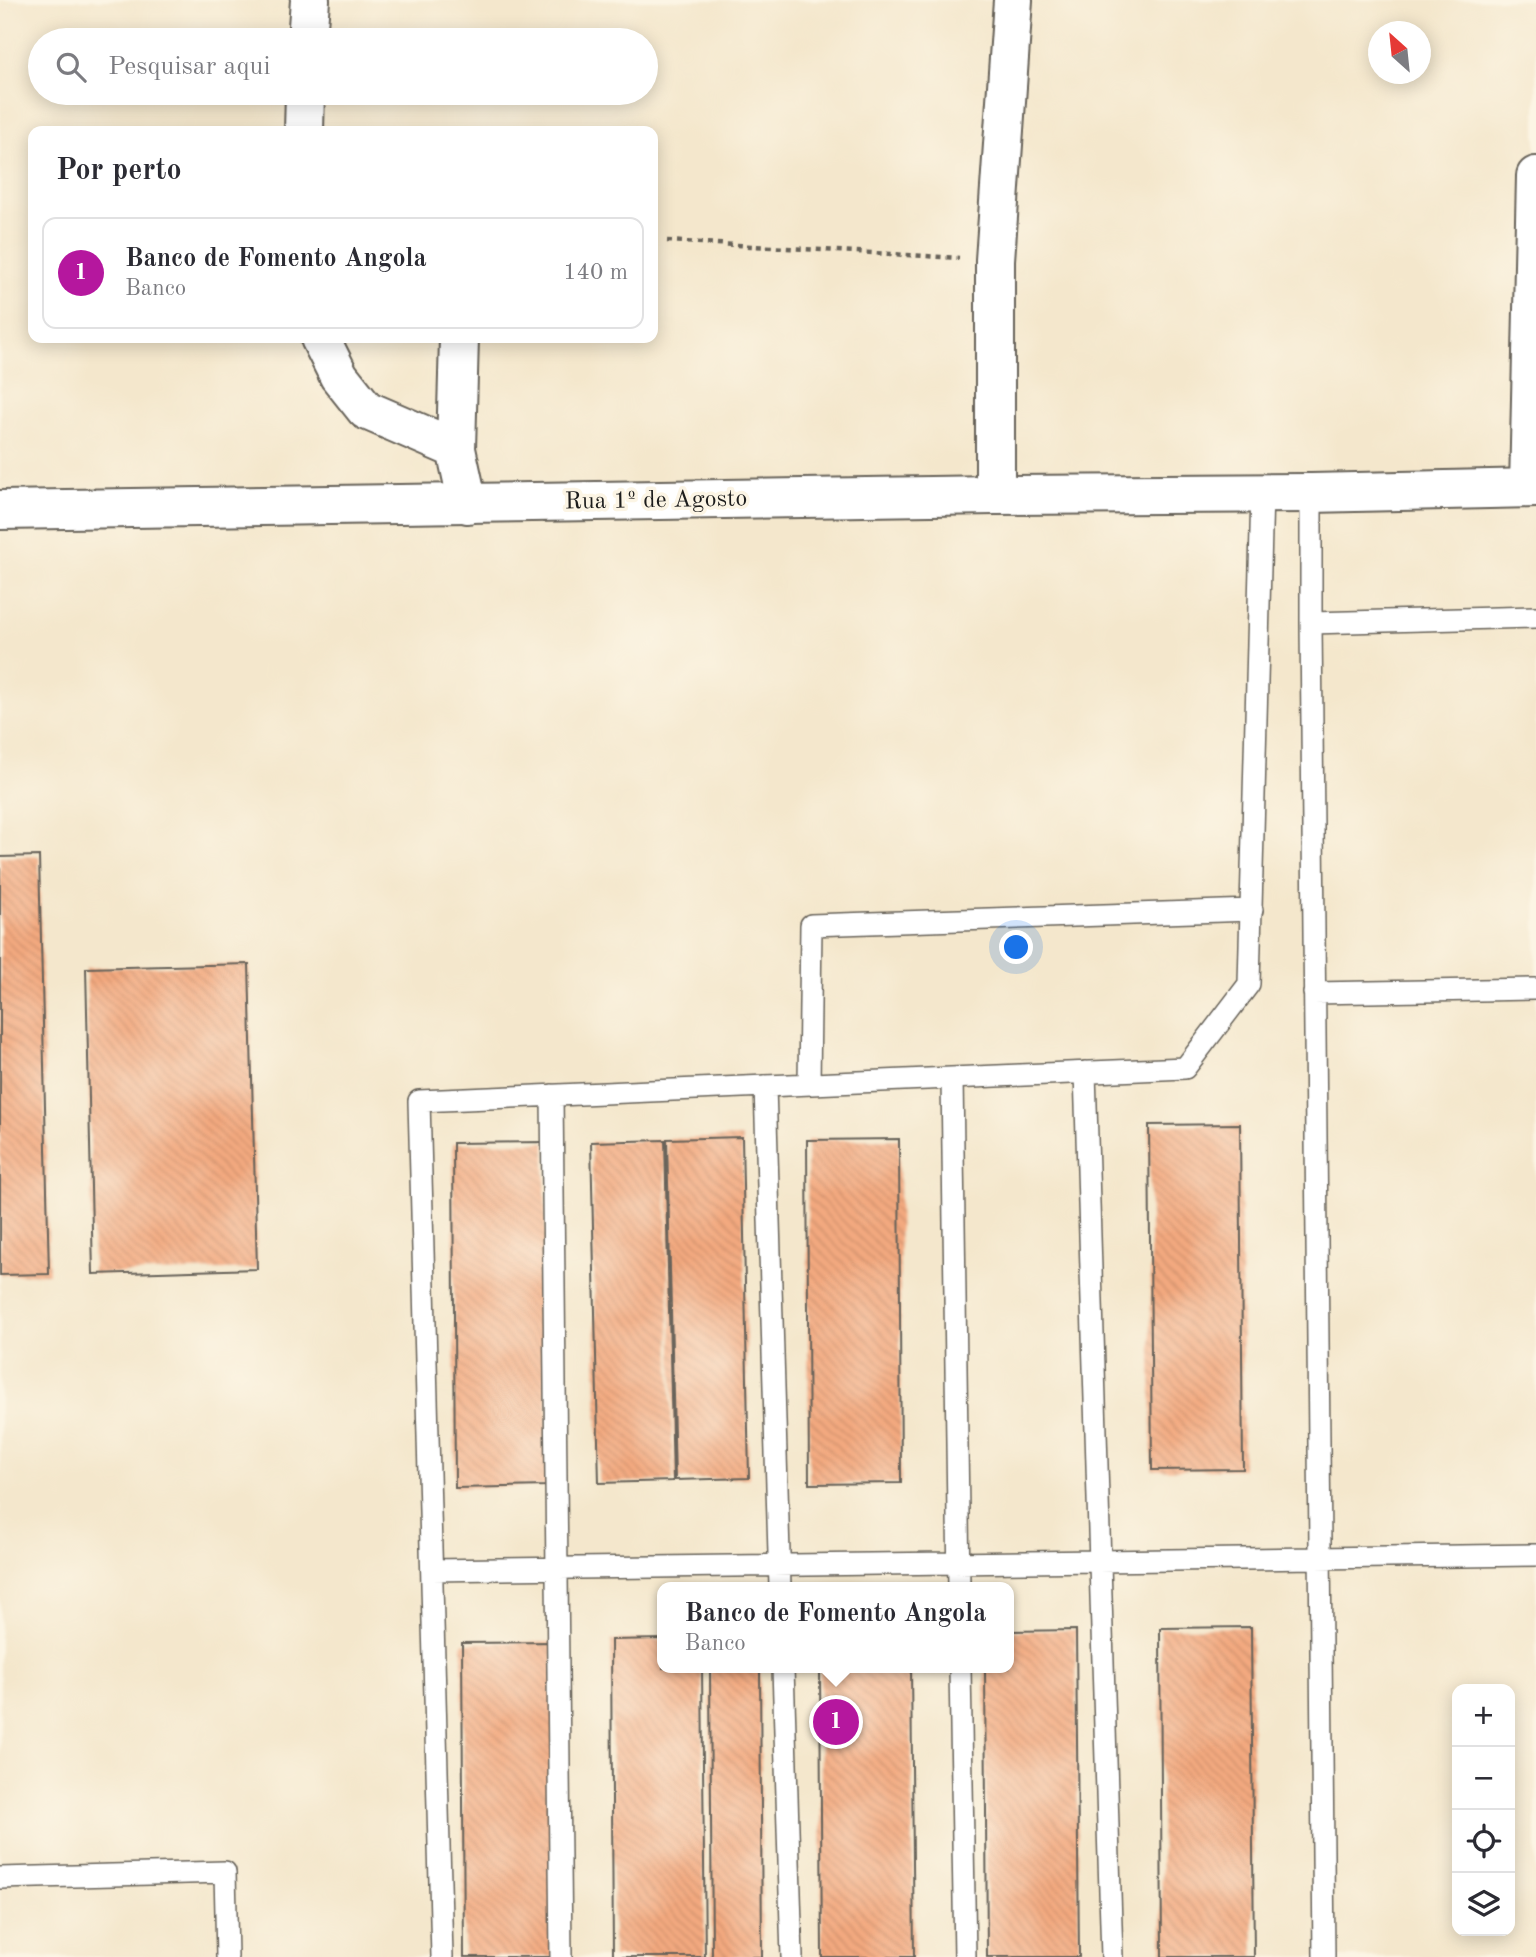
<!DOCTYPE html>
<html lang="pt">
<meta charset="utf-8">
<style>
body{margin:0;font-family:"Old Standard TT",serif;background:#f7f7f7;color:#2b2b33}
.controls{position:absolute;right:21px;bottom:21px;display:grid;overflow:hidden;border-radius:14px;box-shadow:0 4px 18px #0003}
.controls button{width:63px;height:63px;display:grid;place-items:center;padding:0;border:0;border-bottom:2px solid #e1e1e2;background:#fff;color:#2b2b33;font:35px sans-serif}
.compass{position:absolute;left:1368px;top:21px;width:63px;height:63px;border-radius:50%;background:#fff;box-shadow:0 4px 18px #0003;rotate:333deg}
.you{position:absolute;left:1017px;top:948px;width:24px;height:24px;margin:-18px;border:5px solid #fff;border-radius:50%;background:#1a73e8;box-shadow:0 0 0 10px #1a73e833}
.badge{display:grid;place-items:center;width:46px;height:46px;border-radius:50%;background:#b5179e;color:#fff;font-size:23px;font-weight:700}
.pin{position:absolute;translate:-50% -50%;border:4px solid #fff;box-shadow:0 2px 7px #0006}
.popup{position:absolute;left:657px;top:1582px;width:357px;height:91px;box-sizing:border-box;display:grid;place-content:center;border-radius:14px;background:#fff;filter:drop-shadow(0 2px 5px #0005);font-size:23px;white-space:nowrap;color:#7c7c81}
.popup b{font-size:26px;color:#2b2b33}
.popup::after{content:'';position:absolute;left:50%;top:100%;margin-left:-14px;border:14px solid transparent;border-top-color:#fff}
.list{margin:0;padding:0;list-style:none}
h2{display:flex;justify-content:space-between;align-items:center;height:91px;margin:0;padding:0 28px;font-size:30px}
h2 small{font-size:23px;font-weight:400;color:#7c7c81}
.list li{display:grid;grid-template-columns:46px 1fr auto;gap:21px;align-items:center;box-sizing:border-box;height:112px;margin:0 14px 14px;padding:0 14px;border:2px solid #e1e1e2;border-radius:14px}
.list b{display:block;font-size:26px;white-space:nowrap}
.list p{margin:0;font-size:23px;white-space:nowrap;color:#7c7c81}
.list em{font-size:23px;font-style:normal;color:#7c7c81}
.icon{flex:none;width:38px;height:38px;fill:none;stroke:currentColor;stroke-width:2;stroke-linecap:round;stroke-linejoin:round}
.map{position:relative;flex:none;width:1536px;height:1957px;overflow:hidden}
.search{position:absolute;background:#fff;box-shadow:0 4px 18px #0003;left:28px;top:28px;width:630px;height:77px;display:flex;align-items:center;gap:18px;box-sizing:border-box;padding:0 24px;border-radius:38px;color:#7c7c81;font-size:26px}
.panel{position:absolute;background:#fff;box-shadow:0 4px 18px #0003;left:28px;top:126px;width:630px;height:217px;border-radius:14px}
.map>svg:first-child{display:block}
.building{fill:url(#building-back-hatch)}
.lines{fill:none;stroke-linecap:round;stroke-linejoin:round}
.lane-casing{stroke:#68635a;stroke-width:24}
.street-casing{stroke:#68635a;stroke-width:42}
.secondary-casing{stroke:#68635a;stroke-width:42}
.path{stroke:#68635a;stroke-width:4.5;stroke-dasharray:5 5;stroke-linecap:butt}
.lane{stroke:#fff;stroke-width:21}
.street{stroke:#fff;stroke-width:38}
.secondary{stroke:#fff;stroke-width:38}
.labels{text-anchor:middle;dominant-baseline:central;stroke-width:7;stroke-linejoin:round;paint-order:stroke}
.street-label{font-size:24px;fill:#1c1c1c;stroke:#fcf5e5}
</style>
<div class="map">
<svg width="1536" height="1957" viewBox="0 0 1536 1957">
<defs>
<pattern id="building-back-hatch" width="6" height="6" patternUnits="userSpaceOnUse" patternTransform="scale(1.75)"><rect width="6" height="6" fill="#f3a97f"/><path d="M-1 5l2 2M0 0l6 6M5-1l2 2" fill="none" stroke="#d0916d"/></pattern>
</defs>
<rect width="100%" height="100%" fill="#fcf5e5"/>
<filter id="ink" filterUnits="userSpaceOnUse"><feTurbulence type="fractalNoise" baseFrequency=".0143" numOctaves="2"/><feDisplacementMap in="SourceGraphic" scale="14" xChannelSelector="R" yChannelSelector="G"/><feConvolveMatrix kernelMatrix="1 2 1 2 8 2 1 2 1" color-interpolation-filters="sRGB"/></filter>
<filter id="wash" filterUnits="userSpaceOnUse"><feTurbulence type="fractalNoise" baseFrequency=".00686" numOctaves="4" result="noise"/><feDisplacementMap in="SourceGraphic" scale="28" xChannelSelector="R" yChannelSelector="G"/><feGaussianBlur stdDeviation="1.57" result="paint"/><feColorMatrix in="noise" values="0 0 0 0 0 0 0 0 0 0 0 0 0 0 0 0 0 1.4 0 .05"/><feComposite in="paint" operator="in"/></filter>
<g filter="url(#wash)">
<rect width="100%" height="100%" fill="#f4e7cc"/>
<g id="blocks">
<path class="building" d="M39,856l10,418 -49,1v-418z
M249,964l8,305 -164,5 -7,-306z
M1240,1124l3,345 -91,1 -3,-345z
M742,1137l7,341 -74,2 -8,-341z
M899,1139l2,344 -92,1 -2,-344z
M665,1140l8,341 -74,2 -8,-341z
M545,1142l3,344 -93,2 -2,-345z
M1251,1627l3,330h-92l-2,-329z
M1076,1630l3,327h-92l-2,-289h24v-37z
M663,1639v29h39l3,289h-92l-2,-317z
M553,1642l3,315h-92l-2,-314z
M710,1668h50l2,289h-50z
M820,1668h91l3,289h-92z"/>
</g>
</g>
<g filter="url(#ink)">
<use href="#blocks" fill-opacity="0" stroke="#68635a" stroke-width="2"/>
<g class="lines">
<g class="lane-casing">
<path id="lane" d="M1311,493v130l13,1334
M1311,623l225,-6
M1314,993l222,-4
M1085,1072l27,885
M952,1078l7,509
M809,1084l2,-159 441,-15
M765,1086l15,501
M552,1095l9,862
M432,1570l1104,-15
M783,1668l9,289
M960,1668l5,289
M0,1878l225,-6 2,85
M442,1957l-23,-856 766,-33 64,-84 13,-492"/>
</g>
<g class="street-casing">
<path id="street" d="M307,40l3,-40
M304,131l1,-38
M320,338l19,38 27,34 90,39 12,55
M456,449l3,-111
M1529,488l7,-312
M995,495v-235l18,-260"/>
</g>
<g class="secondary-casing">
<path id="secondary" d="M0,510l995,-15 316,-2 225,-5"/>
</g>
<path class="path" d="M667,241l292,17"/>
<use href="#lane" class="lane"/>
<use href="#street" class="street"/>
<use href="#secondary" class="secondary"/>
</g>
</g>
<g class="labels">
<g class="street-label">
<text transform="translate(656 501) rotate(-1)">Rua 1º de Agosto</text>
</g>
</g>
</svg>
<div class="controls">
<button>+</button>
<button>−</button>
<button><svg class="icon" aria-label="locate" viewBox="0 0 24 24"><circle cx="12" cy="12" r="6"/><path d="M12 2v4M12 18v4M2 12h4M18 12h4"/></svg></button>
<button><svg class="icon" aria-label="layers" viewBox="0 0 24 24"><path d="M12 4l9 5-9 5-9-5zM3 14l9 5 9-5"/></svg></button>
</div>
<svg class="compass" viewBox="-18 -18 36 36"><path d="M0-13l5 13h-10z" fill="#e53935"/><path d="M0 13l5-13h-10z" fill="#7c7c81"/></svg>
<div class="you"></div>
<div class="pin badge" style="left:836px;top:1722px">1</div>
<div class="popup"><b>Banco de Fomento Angola</b>Banco</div>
<div class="search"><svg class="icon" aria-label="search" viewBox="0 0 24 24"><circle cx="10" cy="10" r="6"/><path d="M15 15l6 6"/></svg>Pesquisar aqui</div>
<section class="panel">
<h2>Por perto<small></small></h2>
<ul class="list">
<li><span class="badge">1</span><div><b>Banco de Fomento Angola</b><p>Banco</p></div><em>140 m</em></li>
</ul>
</section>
</div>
